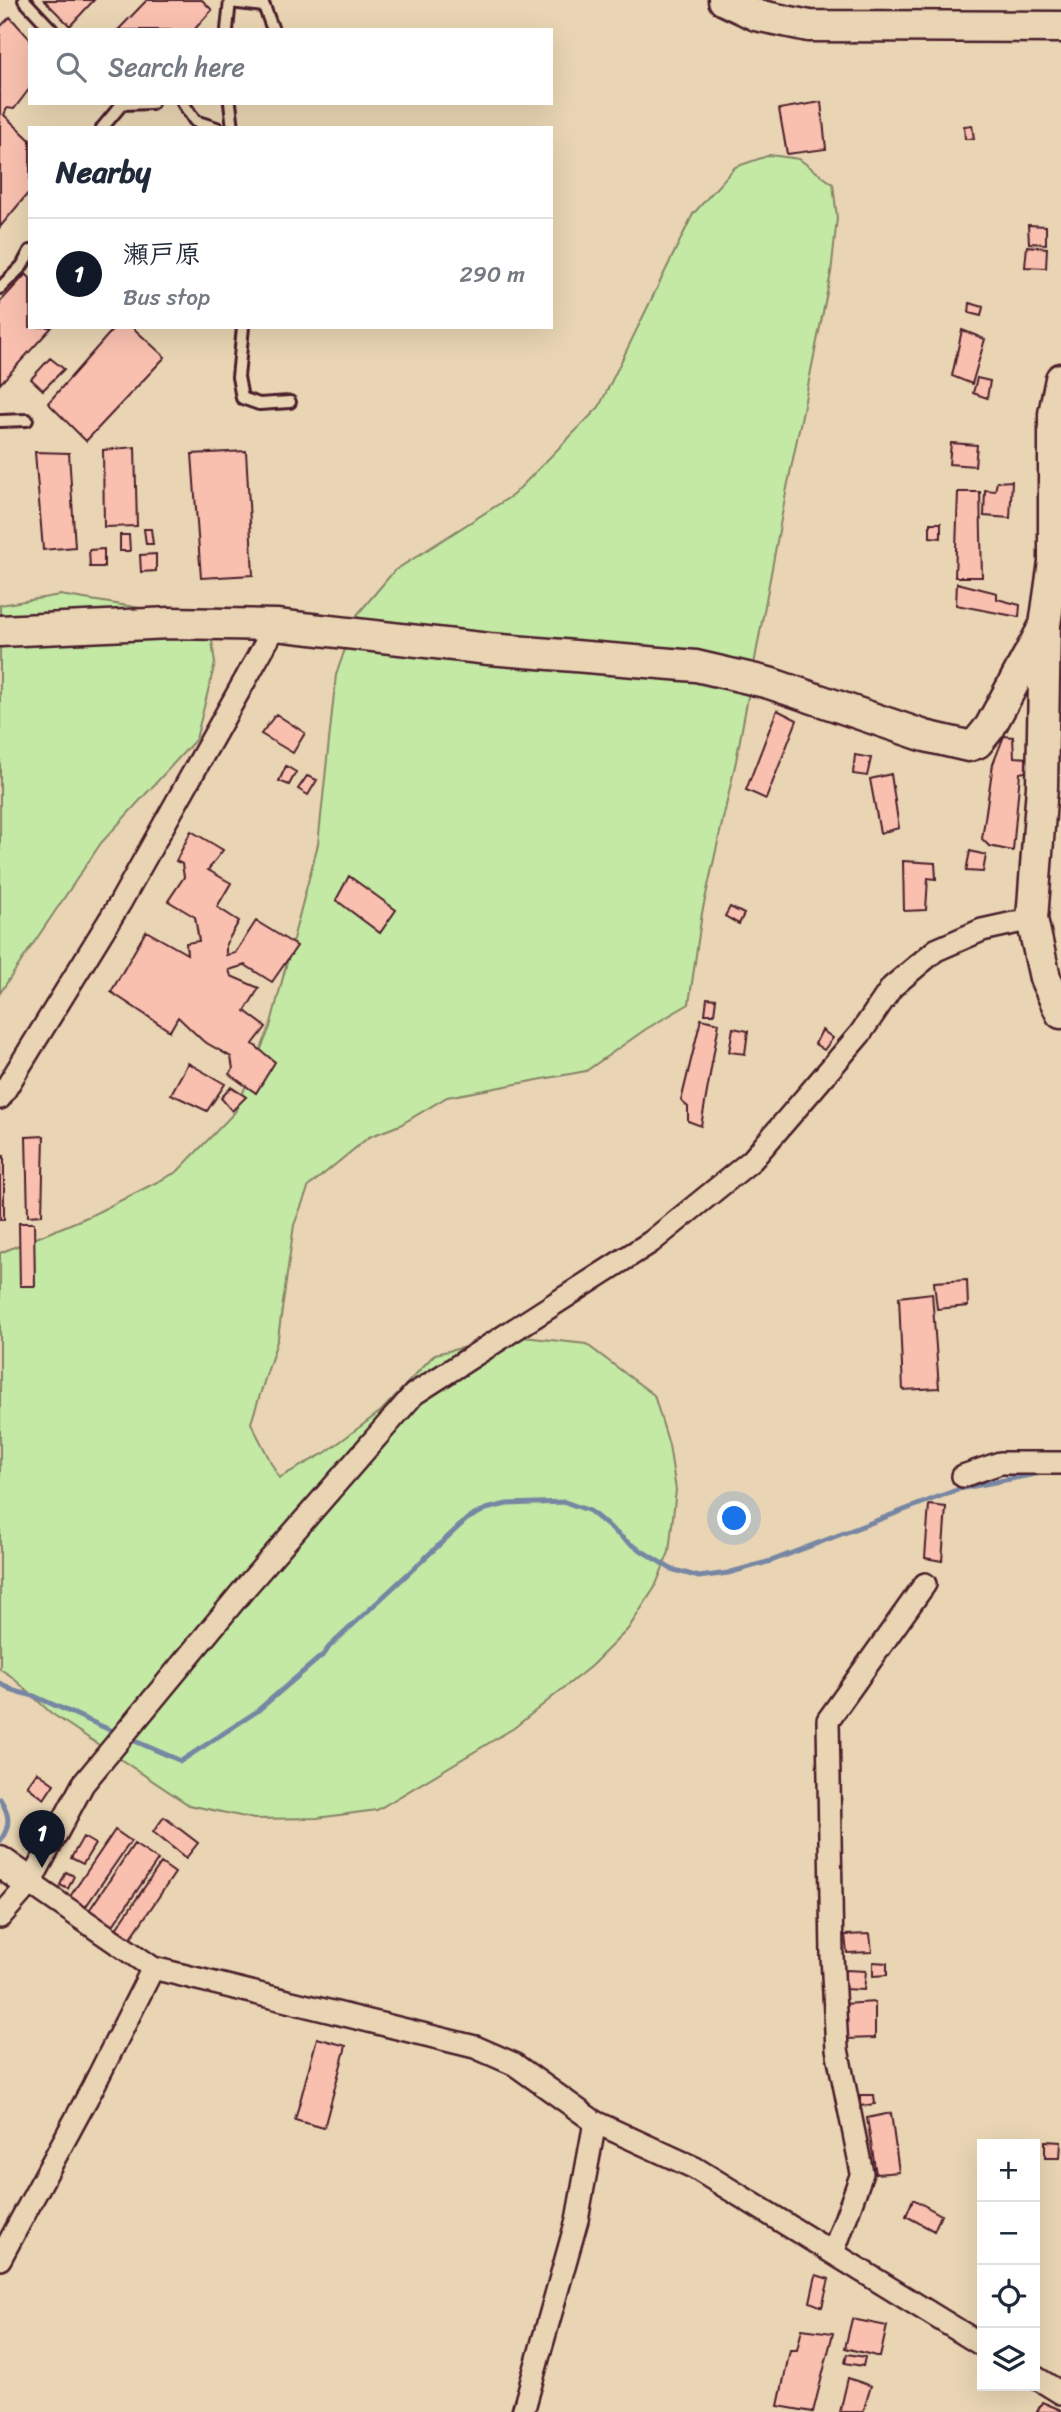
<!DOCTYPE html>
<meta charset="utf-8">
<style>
body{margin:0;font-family:Sriracha,"Klee One",sans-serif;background:#f2f2f3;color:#1f2937}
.controls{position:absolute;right:21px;bottom:21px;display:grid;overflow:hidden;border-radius:0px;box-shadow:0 7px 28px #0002}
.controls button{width:63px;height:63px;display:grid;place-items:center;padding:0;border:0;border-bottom:2px solid #e0e1e3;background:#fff;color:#1f2937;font:35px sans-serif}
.you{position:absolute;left:735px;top:1519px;width:24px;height:24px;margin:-18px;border:5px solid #fff;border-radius:50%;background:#1a73e8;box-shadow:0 0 0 10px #1a73e833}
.badge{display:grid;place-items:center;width:46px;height:46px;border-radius:50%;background:#111827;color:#fff;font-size:23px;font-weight:700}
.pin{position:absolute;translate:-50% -58px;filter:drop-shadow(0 2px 4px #0008)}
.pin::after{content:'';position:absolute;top:37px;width:24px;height:21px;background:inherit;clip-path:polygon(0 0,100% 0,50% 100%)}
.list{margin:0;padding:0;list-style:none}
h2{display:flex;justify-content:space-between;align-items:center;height:91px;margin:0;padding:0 28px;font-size:30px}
h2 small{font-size:23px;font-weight:400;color:#747a83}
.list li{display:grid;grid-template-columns:46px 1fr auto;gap:21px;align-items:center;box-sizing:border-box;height:112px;padding:0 28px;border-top:2px solid #e0e1e3}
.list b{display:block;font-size:26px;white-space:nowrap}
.list p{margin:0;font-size:23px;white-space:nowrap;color:#747a83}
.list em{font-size:23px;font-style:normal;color:#747a83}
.icon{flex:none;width:38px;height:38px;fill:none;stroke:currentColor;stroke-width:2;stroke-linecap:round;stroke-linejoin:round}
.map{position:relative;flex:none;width:1061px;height:2412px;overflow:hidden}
.search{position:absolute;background:#fff;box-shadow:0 7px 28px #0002;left:28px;top:28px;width:525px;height:77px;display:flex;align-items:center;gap:18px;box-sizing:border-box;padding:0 24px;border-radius:0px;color:#747a83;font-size:26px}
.panel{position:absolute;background:#fff;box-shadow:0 7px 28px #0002;left:28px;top:126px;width:525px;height:203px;border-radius:0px}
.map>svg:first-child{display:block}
.green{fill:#c3e9a4;stroke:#868468;stroke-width:2}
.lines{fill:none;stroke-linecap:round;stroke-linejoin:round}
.stream{stroke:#7786a3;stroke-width:5}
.building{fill:#f9c0af;stroke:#4a1f2b;stroke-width:2}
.lane-casing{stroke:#4a1f2b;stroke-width:16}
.street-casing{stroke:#4a1f2b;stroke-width:26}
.secondary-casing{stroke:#4a1f2b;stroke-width:35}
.lane{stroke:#e9d5b3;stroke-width:10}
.street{stroke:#e9d5b3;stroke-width:21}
.secondary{stroke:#e9d5b3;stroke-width:30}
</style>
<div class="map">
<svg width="1061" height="2412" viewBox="0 0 1061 2412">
<rect width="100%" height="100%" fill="#e9d5b3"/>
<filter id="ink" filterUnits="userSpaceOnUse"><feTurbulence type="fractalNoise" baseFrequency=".0143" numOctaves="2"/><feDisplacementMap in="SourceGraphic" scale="14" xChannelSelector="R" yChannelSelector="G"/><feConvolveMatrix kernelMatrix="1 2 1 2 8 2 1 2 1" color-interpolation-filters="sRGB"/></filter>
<g filter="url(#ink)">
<path class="green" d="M770,155l29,4 34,25 4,34 -6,55 -45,220 -50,268 -34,152 -13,91 -43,25 -60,42 -139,26 -47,28 -31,12 -60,49 -15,39 -16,113 -27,85 28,55 46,-25 56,-42 54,-57 80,-18 71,8 68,51 15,50 7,45 -7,62 -14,35 -27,42 -37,37 -77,62 -137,82 -60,8 -63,1 -65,-14 -138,-92 -40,-37 -11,-7v-416l92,-38 85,-43 58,-60 35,-85 48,-183 18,-169 21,-60 37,-44 119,-76 86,-88 94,-193 42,-47z
M60,595l130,21 21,17 4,30 -19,76 -95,104 -101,150v-388z"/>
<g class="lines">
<path class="stream" d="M0,1683l14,8 20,5 85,38
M128,1738l53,23 75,-49 69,-59 4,-6 138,-128 19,-10 21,-5 58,-2 25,9 36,30 45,28 28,8 29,-4 43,-12 188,-72 87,-17
M0,1799c10,15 11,27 0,42"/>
</g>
<path class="building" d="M44,0h50l-24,26z
M147,0h55l10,10 -18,20h-76z
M10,17l20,22v49l-16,21 -7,-1 -3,7 26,25v51l-30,36v-200z
M821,102l5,47 -39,5 -8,-45z
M972,125l2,14h-9l-1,-13z
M1028,225l18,1v18l-17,-1z
M1027,246l20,2 -1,20 -21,-1z
M26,274l4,4v49h22l-52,57v-82z
M970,303l13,4 -2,9 -12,-3z
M115,327h17l33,30 -79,84 -38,-38z
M962,330l23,9 -13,45 -20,-8z
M50,358l14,11 -21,21 -12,-11z
M977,378l13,3 -3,17 -14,-5z
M951,443l26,2 -2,21 -26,-2z
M135,447l2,79 -33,1 -1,-77z
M246,451l7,124 -52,3 -9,-124z
M35,452l34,1 6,94 -32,3z
M1012,481l-2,37 -26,-2 1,-26 10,1 2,-9z
M958,492h22l2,85h-27z
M930,523h11v15l-11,-1z
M144,529h7l2,15h-7z
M120,535h9l1,16h-10z
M104,549v18h-14l-1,-17z
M156,554v17l-15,1 -1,-17z
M957,583l40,10v6l23,6 -1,12 -63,-12z
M777,710l20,10 -31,79 -20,-9z
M276,714l29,19 -12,20 -32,-19z
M1004,736l9,1 1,20 15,1v13l-9,2 -7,78 -24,-5 -7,-7 11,-75z
M855,755l16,3 -4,18 -14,-2z
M286,766l10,6 -7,13 -10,-4z
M891,774l8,54 -19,5 -10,-54z
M307,776l10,4 -9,15 -10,-6z
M191,831l32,19 -15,20 23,13 -14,24 22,14 -13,23v11l9,-2 21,-32 41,25 -25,36 -27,-17 -16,5 2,6 28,12 -14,23 21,16 -13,17 22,18 -19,31 -27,-19 4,-5 -2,-12 -28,-16 -25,-24 -8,14 -59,-39 35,-61 41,23 -1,-11 13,-2 -4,-24 -27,-16 16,-24 -2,-13 -6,-3z
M970,851l16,4 -3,17 -17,-1z
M903,861l32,2 1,16 -8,-1 -2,32 -22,1z
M349,876l47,34 -16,23 -44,-33z
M730,907l14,7 -5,10 -14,-8z
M707,998l9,1 -2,15h-9z
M701,1019l18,4 -18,103 -13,-5v-14l-7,-6z
M733,1028l15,3 -3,23 -16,-2z
M822,1030l11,8 -9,12 -9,-6z
M188,1063l37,21 -18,27 -36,-17z
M231,1087l15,10 -14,14 -11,-13z
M44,1136l-2,79 -14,1 -2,-79z
M0,1156h4v63l-4,1z
M19,1223h15l1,63h-15z
M967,1280l1,26 -31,3 -3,-27z
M932,1293l7,95 -36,2 -4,-93z
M929,1505l17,2 -4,54 -17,-3z
M37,1772l17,12 -10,15 -17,-13z
M164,1817l34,26 -12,15 -33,-26z
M115,1830l16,11 -47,68 -15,-11z
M83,1837l12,7 -12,20 -12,-6z
M134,1844l24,16 -47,68 -23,-16z
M161,1863l14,10 -45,66 -14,-10z
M66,1872l8,4 -6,13 -8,-4z
M870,1934l2,18 -25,1 -2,-18z
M873,1962l14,1v12l-14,1z
M845,1970l21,1 -2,19 -20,-1z
M875,2002v36l-30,1 -1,-35z
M317,2038l29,8 -22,82 -29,-8z
M860,2095h14l1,9 -15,2z
M891,2113l8,59 -23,2 -9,-56z
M1045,2141l16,1 -1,16h-15z
M913,2199l28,16 -7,16 -28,-15z
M816,2275l13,4 -7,28 -12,-5z
M852,2319l35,7 -7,31 -35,-9z
M802,2329l31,4 -20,79 -35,-6 12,-56h7z
M847,2354l18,3 -2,9 -18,-3z
M848,2378l23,8 -8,26h-23z
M1042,2402l19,8v2h-24z"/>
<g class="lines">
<g class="lane-casing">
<path id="lane" d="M24,0l28,30
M230,2l34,4 9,24
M227,30l3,-30
M183,103l12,18 22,7
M230,103l3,25
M102,128l20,-24 30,-1
M0,288l22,-22 8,-15
M243,327l-5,50 4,21 17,6 31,-2
M0,421l27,-1"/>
</g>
<g class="street-casing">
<path id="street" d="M0,1098l120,-195 156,-278
M963,1476l37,-13h61
M30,1883l123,85 322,79 39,17 81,58 100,46 287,177
M0,1917l30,-34 53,-99 162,-196 169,-194 237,-152 101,-82 108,-126 32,-47 44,-37 46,-20 50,-11
M833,2253l29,-80 -25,-124 -5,-93 -4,-236 97,-136
M0,2259l93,-172 60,-119
M1035,2377l26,16
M523,2412l54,-192 18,-98"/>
</g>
<g class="secondary-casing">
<path id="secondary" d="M724,0l32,15 53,11 252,1
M1061,379l-7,35v148l-9,63 -3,162 -10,132 13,59 16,35
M0,631l170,-8 106,2 213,24 207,17 73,17 156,53 43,10 9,-3 13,-16 55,-102
M0,1862l30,21"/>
</g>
<use href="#lane" class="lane"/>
<use href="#street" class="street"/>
<use href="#secondary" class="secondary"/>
</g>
</g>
</svg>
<div class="controls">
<button>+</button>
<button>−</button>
<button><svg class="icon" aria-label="locate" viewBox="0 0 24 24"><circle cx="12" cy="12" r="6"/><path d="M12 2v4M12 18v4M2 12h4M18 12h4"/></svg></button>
<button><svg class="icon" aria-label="layers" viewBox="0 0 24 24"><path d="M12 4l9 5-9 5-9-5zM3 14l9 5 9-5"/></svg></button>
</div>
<div class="you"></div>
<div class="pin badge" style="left:42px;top:1868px">1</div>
<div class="search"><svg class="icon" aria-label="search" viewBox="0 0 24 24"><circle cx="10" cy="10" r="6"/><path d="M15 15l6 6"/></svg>Search here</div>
<section class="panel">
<h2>Nearby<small></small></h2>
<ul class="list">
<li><span class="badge">1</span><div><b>瀬戸原</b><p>Bus stop</p></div><em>290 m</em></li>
</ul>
</section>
</div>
